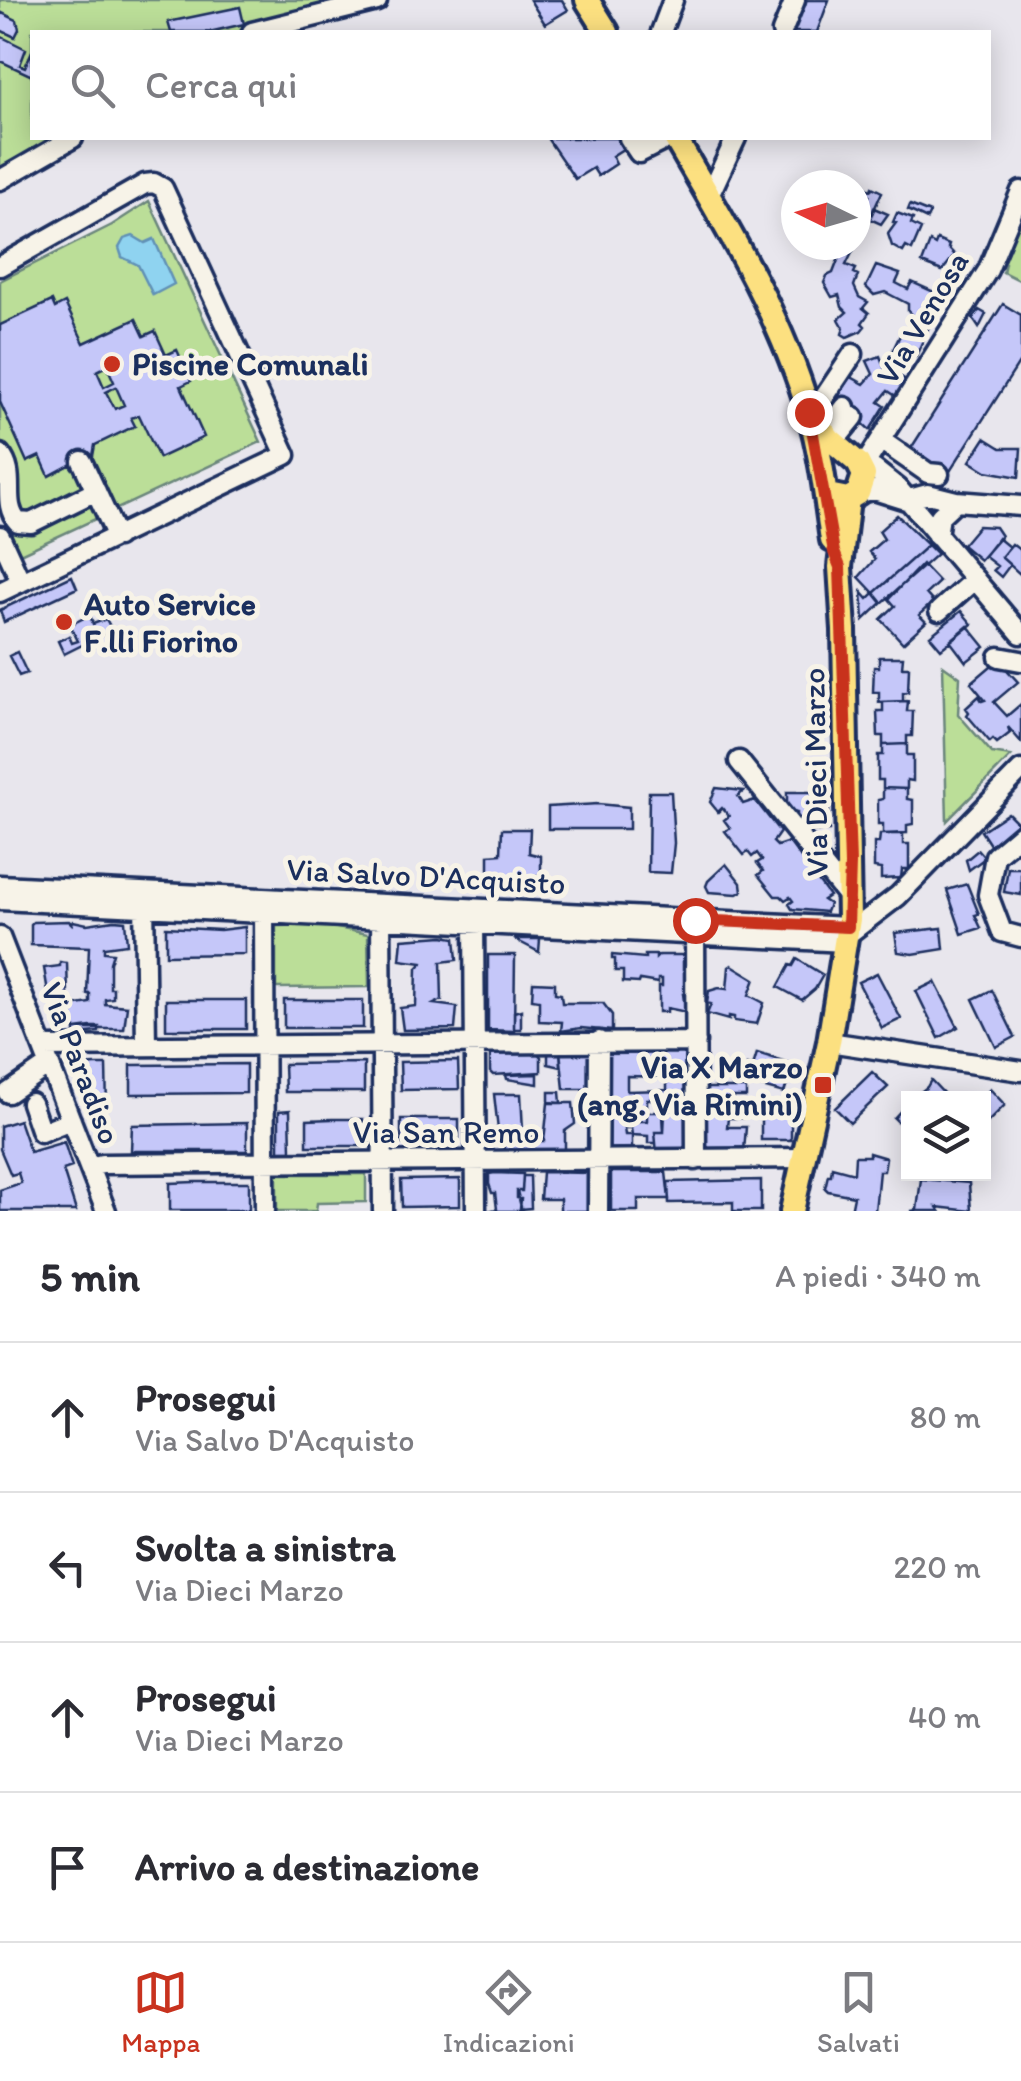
<!DOCTYPE html>
<html lang="it">
<meta charset="utf-8">
<style>
body{margin:0;font-family:Itim,sans-serif;background:#f2f2f3;color:#2b2b33}
.controls{position:absolute;right:30px;bottom:30px;display:grid;overflow:hidden;border-radius:0px;box-shadow:0 5px 25px #0003}
.controls button{width:90px;height:90px;display:grid;place-items:center;padding:0;border:0;border-bottom:2px solid #e1e1e2;background:#fff;color:#2b2b33;font:50px sans-serif}
.compass{position:absolute;left:781px;top:170px;width:90px;height:90px;border-radius:50%;background:#fff;box-shadow:0 5px 25px #0003;rotate:275deg}
.stop{position:absolute;width:30px;height:30px;margin:-22px;border:8px solid #c8321e;border-radius:50%;background:#fff}
.stop.end{background:#c8321e;border-color:#fff;box-shadow:0 2px 10px #0008}
.list{margin:0;padding:0;list-style:none}
h2{display:flex;justify-content:space-between;align-items:center;height:130px;margin:0;padding:0 40px;font-size:42px}
h2 small{font-size:32px;font-weight:400;color:#7c7c81}
.list li{display:grid;grid-template-columns:65px 1fr auto;gap:30px;align-items:center;box-sizing:border-box;height:150px;padding:0 40px;border-top:2px solid #e1e1e2}
.list b{display:block;font-size:38px;white-space:nowrap}
.list p{margin:0;font-size:32px;white-space:nowrap;color:#7c7c81}
.list em{font-size:32px;font-style:normal;color:#7c7c81}
.icon{flex:none;width:55px;height:55px;fill:none;stroke:currentColor;stroke-width:2;stroke-linecap:round;stroke-linejoin:round}
.map{position:relative;flex:none;width:1021px;height:1211px;overflow:hidden}
.search{position:absolute;background:#fff;box-shadow:0 5px 25px #0003;left:30px;right:30px;top:30px;height:110px;display:flex;align-items:center;gap:25px;box-sizing:border-box;padding:0 35px;border-radius:0px;color:#7c7c81;font-size:38px}
.sheet{height:730px;background:#fff}
nav{display:flex;justify-content:space-around;align-items:center;box-sizing:border-box;height:140px;border-top:2px solid #e1e1e2;background:#fff;font-size:28px;color:#7c7c81}
nav a{display:grid;justify-items:center;gap:5px}
nav .on{color:#c8321e}
.map>svg:first-child{display:block}
.green{fill:#bbde98;stroke:#6b867b;stroke-width:2.5}
.water{fill:#8fd3f0;stroke:#6191b6;stroke-width:2.5}
.building{fill:#c5c7f9;stroke:#1b2f5e;stroke-width:2.5;fill-rule:evenodd}
.lines{fill:none;stroke-linecap:round;stroke-linejoin:round}
.minor-casing{stroke:#1b2f5e;stroke-width:25}
.major-casing{stroke:#1b2f5e;stroke-width:30}
.minor{stroke:#f7f3e8;stroke-width:18}
.major{stroke:#fce080;stroke-width:22}
.route{stroke:#c8321e;stroke-width:12}
.poi-dot{fill:#c8321e;stroke:#f7f3e8;stroke-width:4}
.labels{text-anchor:middle;dominant-baseline:central;stroke-width:10;stroke-linejoin:round;paint-order:stroke}
.street-label{font-size:32px;fill:#1b2f5e;stroke:#f7f3e8}
.poi-label{font-size:32px;font-weight:bold;fill:#1b2f5e;stroke:#f7f3e8;text-anchor:start}
</style>
<div class="map">
<svg width="1021" height="1211" viewBox="0 0 1021 1211">
<rect width="100%" height="100%" fill="#e8e6ed"/>
<filter id="ink" filterUnits="userSpaceOnUse"><feTurbulence type="fractalNoise" baseFrequency=".01" numOctaves="2"/><feDisplacementMap in="SourceGraphic" scale="20" xChannelSelector="R" yChannelSelector="G"/><feConvolveMatrix kernelMatrix="1 2 1 2 8 2 1 2 1" color-interpolation-filters="sRGB"/></filter>
<g filter="url(#ink)">
<path class="green" d="M0,0h357l-105,26 -11,6h-209v106h29l-61,36z
M149,201l112,241 -241,112 -20,-44v-229l112,-56z
M1021,202v79l-18,-9 2,-9 -11,-8z
M943,665l17,12 -2,37 34,39 19,3 -64,65z
M322,925l46,9 1,53 -93,1v-62z
M277,1174h89v28l-49,1 -1,8h-39z"/>
<path class="water" d="M133,236l12,7 9,-4 20,45 -21,11 -15,-30 -16,-8 -3,-9 5,-9z"/>
<path class="building" d="M530,0h32l6,10 -23,14z
M802,0h27l-12,32h-28z
M240,7l4,17 -35,8h-38l-3,-10z
M0,12l17,8 2,9 -4,8 -15,-7z
M0,36l26,13 -6,16 5,2 7,-16v25l-32,-15z
M547,138h78l4,7 -17,11 4,8 -18,12 -5,-8 -18,11z
M872,187l10,5 -10,22 -10,-4 7,-14 -6,-2 2,-6 6,2z
M910,205l20,8 -3,6 -19,-9z
M874,208l14,6 -7,10 -11,-5z
M897,213l16,6 -2,5 10,5 -9,21 -6,-3 -3,5 -11,-6 -4,-12 8,-11 -3,-1z
M937,240l12,5 -1,3 7,7 -13,16 -20,-8 8,-21 5,3z
M846,245l7,6 -7,14 10,4 -2,4 4,2 -4,11 5,11 9,5 -5,6 6,5 -7,10 3,3 -4,5 -14,6 -5,-3 2,-6 -5,-9 8,-7 -5,-5 -3,-12 -7,2 -8,-14 3,-7 6,-3 7,-18 -15,-2 -4,-7z
M876,266l24,8 -4,9 12,6 4,-7 22,10 -9,24 6,6 -15,34 -12,4 -3,5 -11,-9 12,-25 6,3 9,-13 -9,-11v-6l-23,-12 -11,3 -8,-8z
M52,301l3,7 10,-5 19,40 52,-24 8,17 11,-5 11,24 11,-5 14,31 -10,5 23,51 -45,21 -20,-43 -8,3 4,8 -40,19 -2,11 -21,12 -2,-3 -21,11 -9,-20 -13,6 -27,-60v-77zM107,366l7,16 -10,5 -7,-16zM116,387l8,18 -9,4 -9,-17z
M1003,304l18,11v45l-74,116 -37,-26z
M979,310l7,4 -7,14 -6,-9z
M880,356l6,16h7l16,10 -10,16 -11,-7 -9,11 6,4 -15,24 -30,-27 3,-5 -4,-3 12,-18 13,7 9,-10 -6,-13z
M985,438l16,10h20l-2,29 -33,-6 -16,-10z
M897,515l31,30 -54,48 -15,-16 16,-18 -6,-7 15,-13 -5,-8z
M978,526l17,1 6,9 -21,24 -18,-15z
M998,538l11,9 -8,10 9,8 -9,12 -8,-7 4,-4 -13,-10z
M1012,544l9,7v24l-20,-18z
M928,545l9,9 -55,49 -8,-10z
M922,564l17,18 -13,12 7,8 -14,13 7,7 -23,21 -22,-24 14,-13 -6,-7z
M72,576l5,12 -73,34 -4,-12z
M862,592l6,7 6,-6 8,10 -18,17z
M961,611l11,13 -31,25 -11,-13z
M90,615l3,9 13,-5 6,11 -48,24 -6,-13 11,-5 3,7 6,-2 -8,-16z
M968,626l17,21 -19,15 -16,-21z
M17,652l10,21 -8,3 -10,-20z
M879,657h24l-1,10h7l-1,25 -5,1v8l-24,1v-10h-6l1,-25h5z
M998,660l20,22 -24,20 13,14 14,-12v38l-13,-15 2,6 -13,10 -4,-4 -3,3 -23,-27 2,-3 -3,-4 13,-12 3,5 3,-1 -14,-17z
M908,701l-1,10h6l-1,25h-5v8l-24,1v-9h-5l-1,-25h6v-9z
M907,744v11h6v26l-6,-1v9l-24,-1v-8h-5v-25h5v-10z
M716,788l28,3 -6,5 5,8 12,-4 25,32 -7,10 4,4 12,-4 40,54 -6,4 6,4 -3,8 -34,-3 -3,-5 4,-3 -3,-4 -5,3 -4,-4h-6l-17,-21 5,-4 -6,-8 5,-3 -5,-7 -5,4 -4,-5 -4,3 -19,-24 5,-3 -6,-8 5,-4 -7,-8 -4,4 -8,-10z
M883,788l24,1v10l6,1v24l-6,1v8l-24,1v-10h-5v-24l5,-1z
M649,792h22l3,51 -3,30 -23,-1z
M787,792h25v14h17v25h-21v-10l-11,-1v-7l-10,-2z
M598,804l31,3v22h-81v-22z
M1008,813l13,13 -27,25 -13,-20z
M502,829h28l-1,24 12,3v19l-15,4 -14,-4 1,4 -24,-4v-20l12,-1z
M880,834h23v10h6v25h-7l-1,9 -20,1v-10l-7,-1v-25h5z
M978,850l7,8 -16,12 -3,-10z
M726,864l15,19 1,8 -5,3 -28,-2 -3,-6 2,-5z
M1008,868h13v27l-17,-3z
M967,884l12,30 -4,1 6,13 -19,6 -15,-44z
M114,920l11,1 2,23 -23,3v5l9,1 -3,10v25h3v10l-8,1v5l22,2 -3,23h-50l-3,-23 19,-3v-9h-3l2,-47 -58,-2v-21l2,-2 36,-1 3,3 1,-3 14,3z
M166,927l54,3 25,-3v27l-79,1z
M942,928l2,21 -31,5 -15,-2 -3,-19z
M443,936l12,2 2,22 -16,2 1,38 -8,4 23,3 -2,22 -52,1 -3,-22 16,-2 1,-38 5,-5 -22,-3 2,-21z
M514,939h26l-1,13z
M488,955h27l-1,76 -26,-1z
M612,955l33,3v-3h11v3l3,-3h28l-4,4v10h4v25h-4l3,18 -19,-4v4h-8v-26h3v-7h-4v4l-18,-3 -1,3 -16,-1v-11h-8v-12h-3z
M797,959l26,16 -8,14 -13,11 -24,-13 12,-22 3,1z
M60,962l7,1 1,31 -3,4h-16l-5,-30 16,-2z
M732,965l23,14 -6,16 15,8 -7,21 -23,-3v-4l-5,-1v4l-22,-6 4,-10 -4,-1 2,-12 10,-3 8,1 2,-22z
M877,973l24,46 -19,9 -24,-46z
M533,982l22,1v10l6,1 1,9h41l9,12v16l-31,-3 -20,3 1,-9 -23,-1v-21l-7,-1z
M935,982l23,45 -19,11 -23,-47z
M992,990l23,47 -19,10 -23,-48z
M166,1000h80v29h-80z
M284,1000h79v28h-79z
M521,1010v19h-7v-17z
M91,1027h8v5l-24,2v-5z
M607,1049l84,2 -1,103h-33l-2,-22h9l-2,-33h-15v22h-17v7h-6l1,7h7v15h-6v4h-21zM627,1076l40,1v13l-40,1z
M494,1051h42l5,6v15l-48,3 -3,-3v-16z
M560,1051l33,1v37h-29z
M560,1051l1,16 -13,-3v-12z
M757,1053l36,11 -9,29 -40,-11 3,-17 6,1z
M458,1061l1,28 -58,1 -1,-28z
M364,1063v29h-79l-1,-28z
M246,1064v29l-115,1v-29z
M96,1065h10l1,43h-14l-14,-34 2,-8z
M872,1072l16,15 -38,36 -15,-15z
M538,1074v10l-31,-5 -1,-4z
M931,1080l15,16 -33,2 14,-11z
M707,1088h39v9h-17l1,10h16l-1,11h-17l-1,9h19l-2,24h-39z
M990,1089l15,16 -21,21 -2,-28z
M549,1092h11l1,11 -12,-1z
M494,1094h27l2,36 10,1 -2,10h13l4,-38h25l2,21 -10,7v24l-62,-1 2,-15 -2,-9h-5z
M908,1103v29l-14,-14z
M761,1108h30v32h-30z
M290,1110l1,41h-12v-40z
M647,1112h18l-1,20h-9l1,11h-8v-7l-16,-1 -2,-14h17z
M332,1119h31l1,27h-57v-26z
M401,1119h58v24h-12v-9l-34,1v9h-12z
M19,1120l11,32 34,-10 8,25 -9,3 13,41h-76v-21l21,-7 -3,-10 -7,2 -11,-26v-23z
M247,1123v28h-116l1,-26z
M869,1153l17,5 -2,13h-5l-4,40h-24l3,-15 -26,-5 -3,-3 3,-13h3l1,-8 22,6 1,-17h14z
M542,1172l45,1v38h-27v-12h-20z
M611,1172h55l3,27h-31v12h-27z
M495,1173l28,1 -1,17h-5l5,20h-34l9,-2 -2,-16h-3l-3,-9v-10z
M523,1176h7l1,32 -11,1 1,-10 -4,-1v-7h5z
M460,1179v27l-58,1 -1,-27z
M921,1179l48,4 2,28 -34,-4 3,4h-29l6,-1z
M761,1180v31h-28v-9l-64,1 -1,-21z
M195,1182h54v28h-79v-27z"/>
<g class="lines">
<g class="minor-casing">
<path id="minor" d="M252,32l125,-31
M661,32l12,-32
M782,32l13,-32
M629,138l10,15 30,-15
M0,180l73,-42
M1021,191l-33,79 -126,199h12l24,19 123,146
M709,196l27,-58
M0,266l145,-82 9,-1 9,5 123,267 -286,137
M808,407l15,-8 30,-45
M825,433l20,-26
M882,441l46,32 11,1
M833,443l21,-26
M0,454c18,21 0,48 18,68l13,1 65,-32
M82,461l35,76
M858,493l16,-3 32,10
M906,500l22,-6 28,7 65,5
M0,536l21,46
M937,536l3,-20 16,-15
M939,611l36,-32
M999,657l22,4
M739,761l110,137
M1021,834l-26,22 -7,39 14,37 19,5
M0,885l848,42
M144,896l2,150
M0,900l846,42
M264,902l1,309
M381,912l2,299
M474,917l2,294
M695,926l1,234
M847,935l51,-39 123,-126
M0,937l106,274
M829,1042l192,29
M43,1047l653,-5
M8,1093l42,-29
M31,1103l10,29 30,-12
M90,1167l12,-3 702,-6
M598,1211l1,-170"/>
</g>
<g class="major-casing">
<path id="major" d="M587,0l20,32
M675,138c50,86 106,177 134,274 12,41 17,85 23,128
M814,419l16,20 28,24 6,12 -6,18 -10,6 -15,-3
M792,1211l37,-169 20,-123 -5,-289 -4,-63 8,-68"/>
</g>
<use href="#minor" class="minor"/>
<use href="#major" class="major"/>
</g>
</g>
<g class="lines" filter="url(#ink)">
<path class="route" d="M695,920l153,7 2,-63 -10,-297 -6,-15 -25,-140"/>
</g>
<g class="poi-dot">
<circle cx="112" cy="364" r="10"/>
<circle cx="64" cy="622" r="10"/>
<rect x="813" y="1075" width="20" height="20" rx="5"/>
</g>
<g class="labels">
<g class="street-label">
<text transform="translate(922 318) rotate(-59)">Via Venosa</text>
<text transform="translate(815 772) rotate(-91)">Via Dieci Marzo</text>
<text transform="translate(426 876) rotate(3)">Via Salvo D'Acquisto</text>
<text transform="translate(81 1063) rotate(69)">Via Paradiso</text>
<text x="446" y="1132">Via San Remo</text>
</g>
<g class="poi-label">
<text x="132" y="364">Piscine Comunali</text>
<text x="84" y="604">Auto Service<tspan x="84" dy="37">F.lli Fiorino</tspan></text>
<text x="803" y="1067" text-anchor="end">Via X Marzo<tspan x="803" dy="37">(ang. Via Rimini)</tspan></text>
</g>
</g>
</svg>
<div class="controls">
<button><svg class="icon" aria-label="layers" viewBox="0 0 24 24"><path d="M12 4l9 5-9 5-9-5zM3 14l9 5 9-5"/></svg></button>
</div>
<svg class="compass" viewBox="-18 -18 36 36"><path d="M0-13l5 13h-10z" fill="#e53935"/><path d="M0 13l5-13h-10z" fill="#7c7c81"/></svg>
<div class="stop" style="left:695px;top:920px"></div>
<div class="stop end" style="left:809px;top:412px"></div>
<div class="search"><svg class="icon" aria-label="search" viewBox="0 0 24 24"><circle cx="10" cy="10" r="6"/><path d="M15 15l6 6"/></svg>Cerca qui</div>
</div>
<section class="sheet">
<h2>5 min<small>A piedi · 340 m</small></h2>
<ul class="list">
<li><svg class="icon" aria-label="ahead" viewBox="0 0 24 24"><path d="M12 20V5M6 11l6-6 6 6"/></svg><div><b>Prosegui</b><p>Via Salvo D'Acquisto</p></div><em>80 m</em></li>
<li><svg class="icon" aria-label="left" viewBox="0 0 24 24"><path d="M17 20v-9H6M10 6l-5 5 5 5"/></svg><div><b>Svolta a sinistra</b><p>Via Dieci Marzo</p></div><em>220 m</em></li>
<li><svg class="icon" aria-label="ahead" viewBox="0 0 24 24"><path d="M12 20V5M6 11l6-6 6 6"/></svg><div><b>Prosegui</b><p>Via Dieci Marzo</p></div><em>40 m</em></li>
<li><svg class="icon" aria-label="arrive" viewBox="0 0 24 24"><path d="M6 21V4h12l-3 4 3 4H6"/></svg><div><b>Arrivo a destinazione</b></div></li>
</ul>
</section>
<nav>
<a class="on"><svg class="icon" aria-label="map" viewBox="0 0 24 24"><path d="M3 6l6-2 6 2 6-2v14l-6 2-6-2-6 2zM9 4v14M15 6v14"/></svg>Mappa</a>
<a><svg class="icon" aria-label="directions" viewBox="0 0 24 24"><path d="M12 3l9 9-9 9-9-9zM9 14v-3h6M13 9l2 2-2 2"/></svg>Indicazioni</a>
<a><svg class="icon" aria-label="saved" viewBox="0 0 24 24"><path d="M7 4h10v16l-5-4-5 4z"/></svg>Salvati</a>
</nav>
